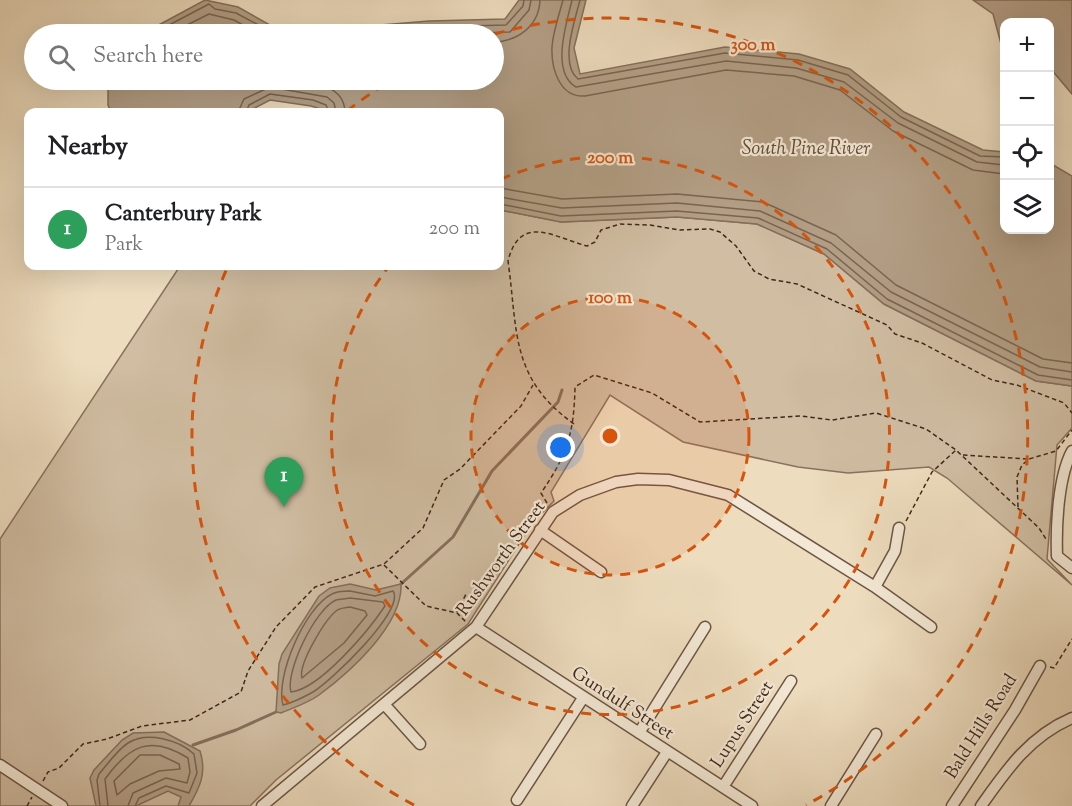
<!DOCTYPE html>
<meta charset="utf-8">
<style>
body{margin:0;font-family:"Sorts Mill Goudy",serif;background:#f2f2f2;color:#202124}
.controls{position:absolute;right:18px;top:18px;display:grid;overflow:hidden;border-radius:12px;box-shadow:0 6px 24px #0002}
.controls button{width:54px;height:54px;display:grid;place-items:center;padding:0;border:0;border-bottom:2px solid #e0e0e0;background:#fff;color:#202124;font:30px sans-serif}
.you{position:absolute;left:561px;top:448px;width:21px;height:21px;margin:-15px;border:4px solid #fff;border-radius:50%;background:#1a73e8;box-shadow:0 0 0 9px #1a73e833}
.badge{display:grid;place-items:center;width:39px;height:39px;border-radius:50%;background:#8f2418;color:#fff;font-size:20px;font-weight:700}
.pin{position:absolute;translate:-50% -50px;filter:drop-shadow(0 2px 3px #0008)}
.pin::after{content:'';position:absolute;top:32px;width:21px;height:18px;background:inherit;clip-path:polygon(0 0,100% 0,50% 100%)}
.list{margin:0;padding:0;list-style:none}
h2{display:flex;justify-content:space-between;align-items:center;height:78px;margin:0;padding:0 24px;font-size:26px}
h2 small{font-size:20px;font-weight:400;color:#757577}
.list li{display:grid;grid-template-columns:39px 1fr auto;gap:18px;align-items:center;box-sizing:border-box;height:84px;padding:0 24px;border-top:2px solid #e0e0e0}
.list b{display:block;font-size:22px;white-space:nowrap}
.list p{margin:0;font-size:20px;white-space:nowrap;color:#757577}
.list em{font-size:20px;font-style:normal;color:#757577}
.icon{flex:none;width:33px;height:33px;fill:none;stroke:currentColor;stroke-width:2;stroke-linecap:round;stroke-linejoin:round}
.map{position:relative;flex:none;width:1072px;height:806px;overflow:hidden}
.search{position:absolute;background:#fff;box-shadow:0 6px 24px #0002;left:24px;top:24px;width:480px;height:66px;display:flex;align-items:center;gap:15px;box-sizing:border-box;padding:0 21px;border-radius:33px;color:#757577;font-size:22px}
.panel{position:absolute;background:#fff;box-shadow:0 6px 24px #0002;left:24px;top:108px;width:480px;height:162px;border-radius:12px}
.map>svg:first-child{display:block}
.green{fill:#d0bda2;stroke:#88725e;stroke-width:1.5}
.water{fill:#b39f86;stroke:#856f5b;stroke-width:1.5}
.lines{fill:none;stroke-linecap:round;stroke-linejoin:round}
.shore{stroke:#7a6450;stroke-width:1.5}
.stream{stroke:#856f5b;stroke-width:3}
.street-casing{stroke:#6c5543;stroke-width:13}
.path{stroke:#41281a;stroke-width:1.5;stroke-dasharray:4.5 3;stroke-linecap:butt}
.street{stroke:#f3e8d5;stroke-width:10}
.ring{fill:none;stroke:#d7540d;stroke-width:3;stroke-dasharray:10 8}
.labels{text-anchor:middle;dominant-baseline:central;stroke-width:4.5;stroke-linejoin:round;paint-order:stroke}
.street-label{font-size:18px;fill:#41281a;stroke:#f3e8d5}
.water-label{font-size:20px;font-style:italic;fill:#634c3a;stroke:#f3e8d5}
.centre{fill:#d7540d;stroke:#f3e8d5;stroke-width:3}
.ring-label{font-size:18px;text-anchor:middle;font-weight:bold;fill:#d7540d;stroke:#f3e8d5;stroke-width:4.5;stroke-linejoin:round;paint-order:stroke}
</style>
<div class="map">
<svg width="1072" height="806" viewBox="0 0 1072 806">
<rect width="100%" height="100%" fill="#eddcbe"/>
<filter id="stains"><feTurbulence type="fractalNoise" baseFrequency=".00333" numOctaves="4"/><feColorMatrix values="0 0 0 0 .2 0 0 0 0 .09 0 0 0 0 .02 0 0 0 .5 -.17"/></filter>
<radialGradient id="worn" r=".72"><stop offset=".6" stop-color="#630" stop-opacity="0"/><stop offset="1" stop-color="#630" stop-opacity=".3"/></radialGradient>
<path class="green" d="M500,210l61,12 116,-5 80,7 67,30 60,50 152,77 36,5v42l-15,17 -10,114 25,26 -125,-107 -18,-11 -81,6 -50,-6 -115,-25 -73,-47 -59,97 3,9 -21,21 -65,102 -192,156 -26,26h-250v-267l180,-273h320z"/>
<path class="water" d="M205,0l33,7 46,26 145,-12 76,-2 14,-19h67l-12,48 6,26 145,-27 74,7 51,15 54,43 79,38 21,2v78h46v-67l22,13v210l-36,-5 -152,-77 -60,-50 -67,-30 -80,-7 -116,5 -61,-12v-98h-170l-19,-6 -41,-6 -23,12h-136l-3,-7v-25h386v-46h-352z
M973,0h99v94l-22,-26v-46h-46v33l-11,-41z
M350,584l26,6 25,-6c2,41 -51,88 -82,111 -11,8 -26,13 -38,18l-5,-1 3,-48 3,-10 37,-58 11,-8z
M164,732l36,19c7,22 0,36 -11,55h-11l3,-9 -13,-6 -32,15h-40l-6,-28 4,-8 28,-30 11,-7z"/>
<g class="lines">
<path class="shore" d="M563,0c-4,15 -10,32 -11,47 -1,22 8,51 33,49l141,-26 68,6 46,14 53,41 80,39 31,4
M572,0c-5,22 -22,72 4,87l150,-26 70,7 48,14 54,41 79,39 27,3
M580,0c-5,20 -21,64 -2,79l147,-26 73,7 50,15 53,42 79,39 24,1
M152,34l57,-30 6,5 21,4 39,21
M169,34l40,-20 25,6 25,14
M357,34l73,-7 76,-2 17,-19 1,-6
M445,34l65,-2 19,-22 2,-10
M494,42c24,-1 45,-16 46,-42
M285,80c23,3 59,2 60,32
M238,112l6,-13 26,-12 57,10 7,6 2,9
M246,112l3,-7 21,-11 43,6 13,5 3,7
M500,188l62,11 115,-5 86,8 73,33 60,50 147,74 29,4
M500,197l62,11 115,-5 83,8 71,32 60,49 149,75 32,5
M500,204l61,12 116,-5 81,7 69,31 60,50 151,76 34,5
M350,591l25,5 18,-5c13,19 -63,91 -80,101 -9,5 -21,11 -30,13 -8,-28 22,-98 49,-111 5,-3 12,-3 18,-3z
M350,598l33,4 2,4c-16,24 -65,83 -94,86 -6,-20 24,-83 45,-92 4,-1 10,-1 14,-2z
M350,607l15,4 2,4 -23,28 -42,35c-4,-14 23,-58 34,-67 4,-3 9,-3 14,-4z
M140,755h20l19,9 1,5 -21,2 -29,13 -13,11 -3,-14z
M100,806l-3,-26 2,-6c9,-10 18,-24 29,-31 19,-12 51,-3 66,11l3,19 -8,20 -23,-7 -27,12 -4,8
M108,806l-3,-27c24,-33 45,-45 83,-21l2,14 -3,11 -21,-5 -33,15 -5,13"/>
<path class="stream" d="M401,584l52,-47 39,-66 66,-69 4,-12
M193,745l43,-15 40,-18"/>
<g class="street-casing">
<path id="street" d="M1072,451c-14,26 -16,75 -15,105l15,12
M540,530l61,42
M875,587l20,-36 4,-23
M476,627l276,179
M384,704l36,40
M639,733l66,-106
M0,765l62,41
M723,787l68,-106
M517,800l66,-102
M262,806l214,-179 77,-115 27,-17 36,-13 22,-3 31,1 59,15 147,92 56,40
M632,806l35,-54
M831,806l45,-72
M952,806l63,-96 25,-44
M981,806c26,-37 49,-70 91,-88"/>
</g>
<path class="path" d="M574,424c-64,-46 -56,-92 -66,-163 12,-48 46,-24 79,-15l8,-4 6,-12 19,-6 30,1 30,5 30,-1 10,3 16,14 18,25 15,8 28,5 90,41 8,9 27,9 70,37 25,5 47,18 8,10
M963,455l64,4
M547,503l-6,-10c26,-38 33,-59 34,-106l19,-12 58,18 48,29 101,-6 31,4 44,-7 50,16 30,21 83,78 7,11
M1018,507l-1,-30 5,-12 7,-6 27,-8 16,-21
M906,521l26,-49 24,-22
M384,565l42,41 31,7 9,9
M457,612l10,-20
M1050,667l4,1 18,-29
M43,781l5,-9 11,-4 24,-24 24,-5 35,-13 48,-6 51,-28 7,-21 28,-44 39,-40 69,-23 39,-36 21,-48 16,-11 61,-63 12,-21
M27,806l5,-9"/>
<use href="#street" class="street"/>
</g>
<circle cx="610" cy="436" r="139" fill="#d7540d" fill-opacity=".12"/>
<g class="ring">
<circle cx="610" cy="436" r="139"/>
<path d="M501 179A279 279 0 1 1 389 266"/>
<path d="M414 805A418 418 0 0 1 228 266M347 111A418 418 0 0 1 392 80M495 34A418 418 0 0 1 806 805"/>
</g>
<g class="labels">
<g class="street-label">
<text transform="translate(502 559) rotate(-54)">Rushworth Street</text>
<text transform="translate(622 704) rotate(33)">Gundulf Street</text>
<text transform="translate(743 725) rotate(-57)">Lupus Street</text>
<text transform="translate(982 727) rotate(-58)">Bald Hills Road</text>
</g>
<g class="water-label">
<text x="806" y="149">South Pine River</text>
</g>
</g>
<circle cx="610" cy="436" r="9" class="centre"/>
<g class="ring-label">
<text x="753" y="50">300 m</text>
<text x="610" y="163">200 m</text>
<text x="610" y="303">100 m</text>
</g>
<rect width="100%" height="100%" filter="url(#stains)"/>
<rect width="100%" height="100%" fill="url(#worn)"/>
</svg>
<div class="controls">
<button>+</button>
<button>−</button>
<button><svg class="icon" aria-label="locate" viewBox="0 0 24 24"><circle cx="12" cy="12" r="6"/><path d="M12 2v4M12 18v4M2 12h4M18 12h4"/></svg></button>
<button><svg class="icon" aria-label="layers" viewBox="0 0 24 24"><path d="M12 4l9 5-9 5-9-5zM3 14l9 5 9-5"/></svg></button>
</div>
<div class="you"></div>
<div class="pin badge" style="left:284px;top:507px;background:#2e9e5b">1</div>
<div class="search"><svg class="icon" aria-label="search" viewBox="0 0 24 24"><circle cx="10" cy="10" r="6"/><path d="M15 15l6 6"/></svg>Search here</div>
<section class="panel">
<h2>Nearby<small></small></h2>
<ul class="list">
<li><span class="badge" style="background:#2e9e5b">1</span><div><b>Canterbury Park</b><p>Park</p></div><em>200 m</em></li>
</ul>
</section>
</div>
